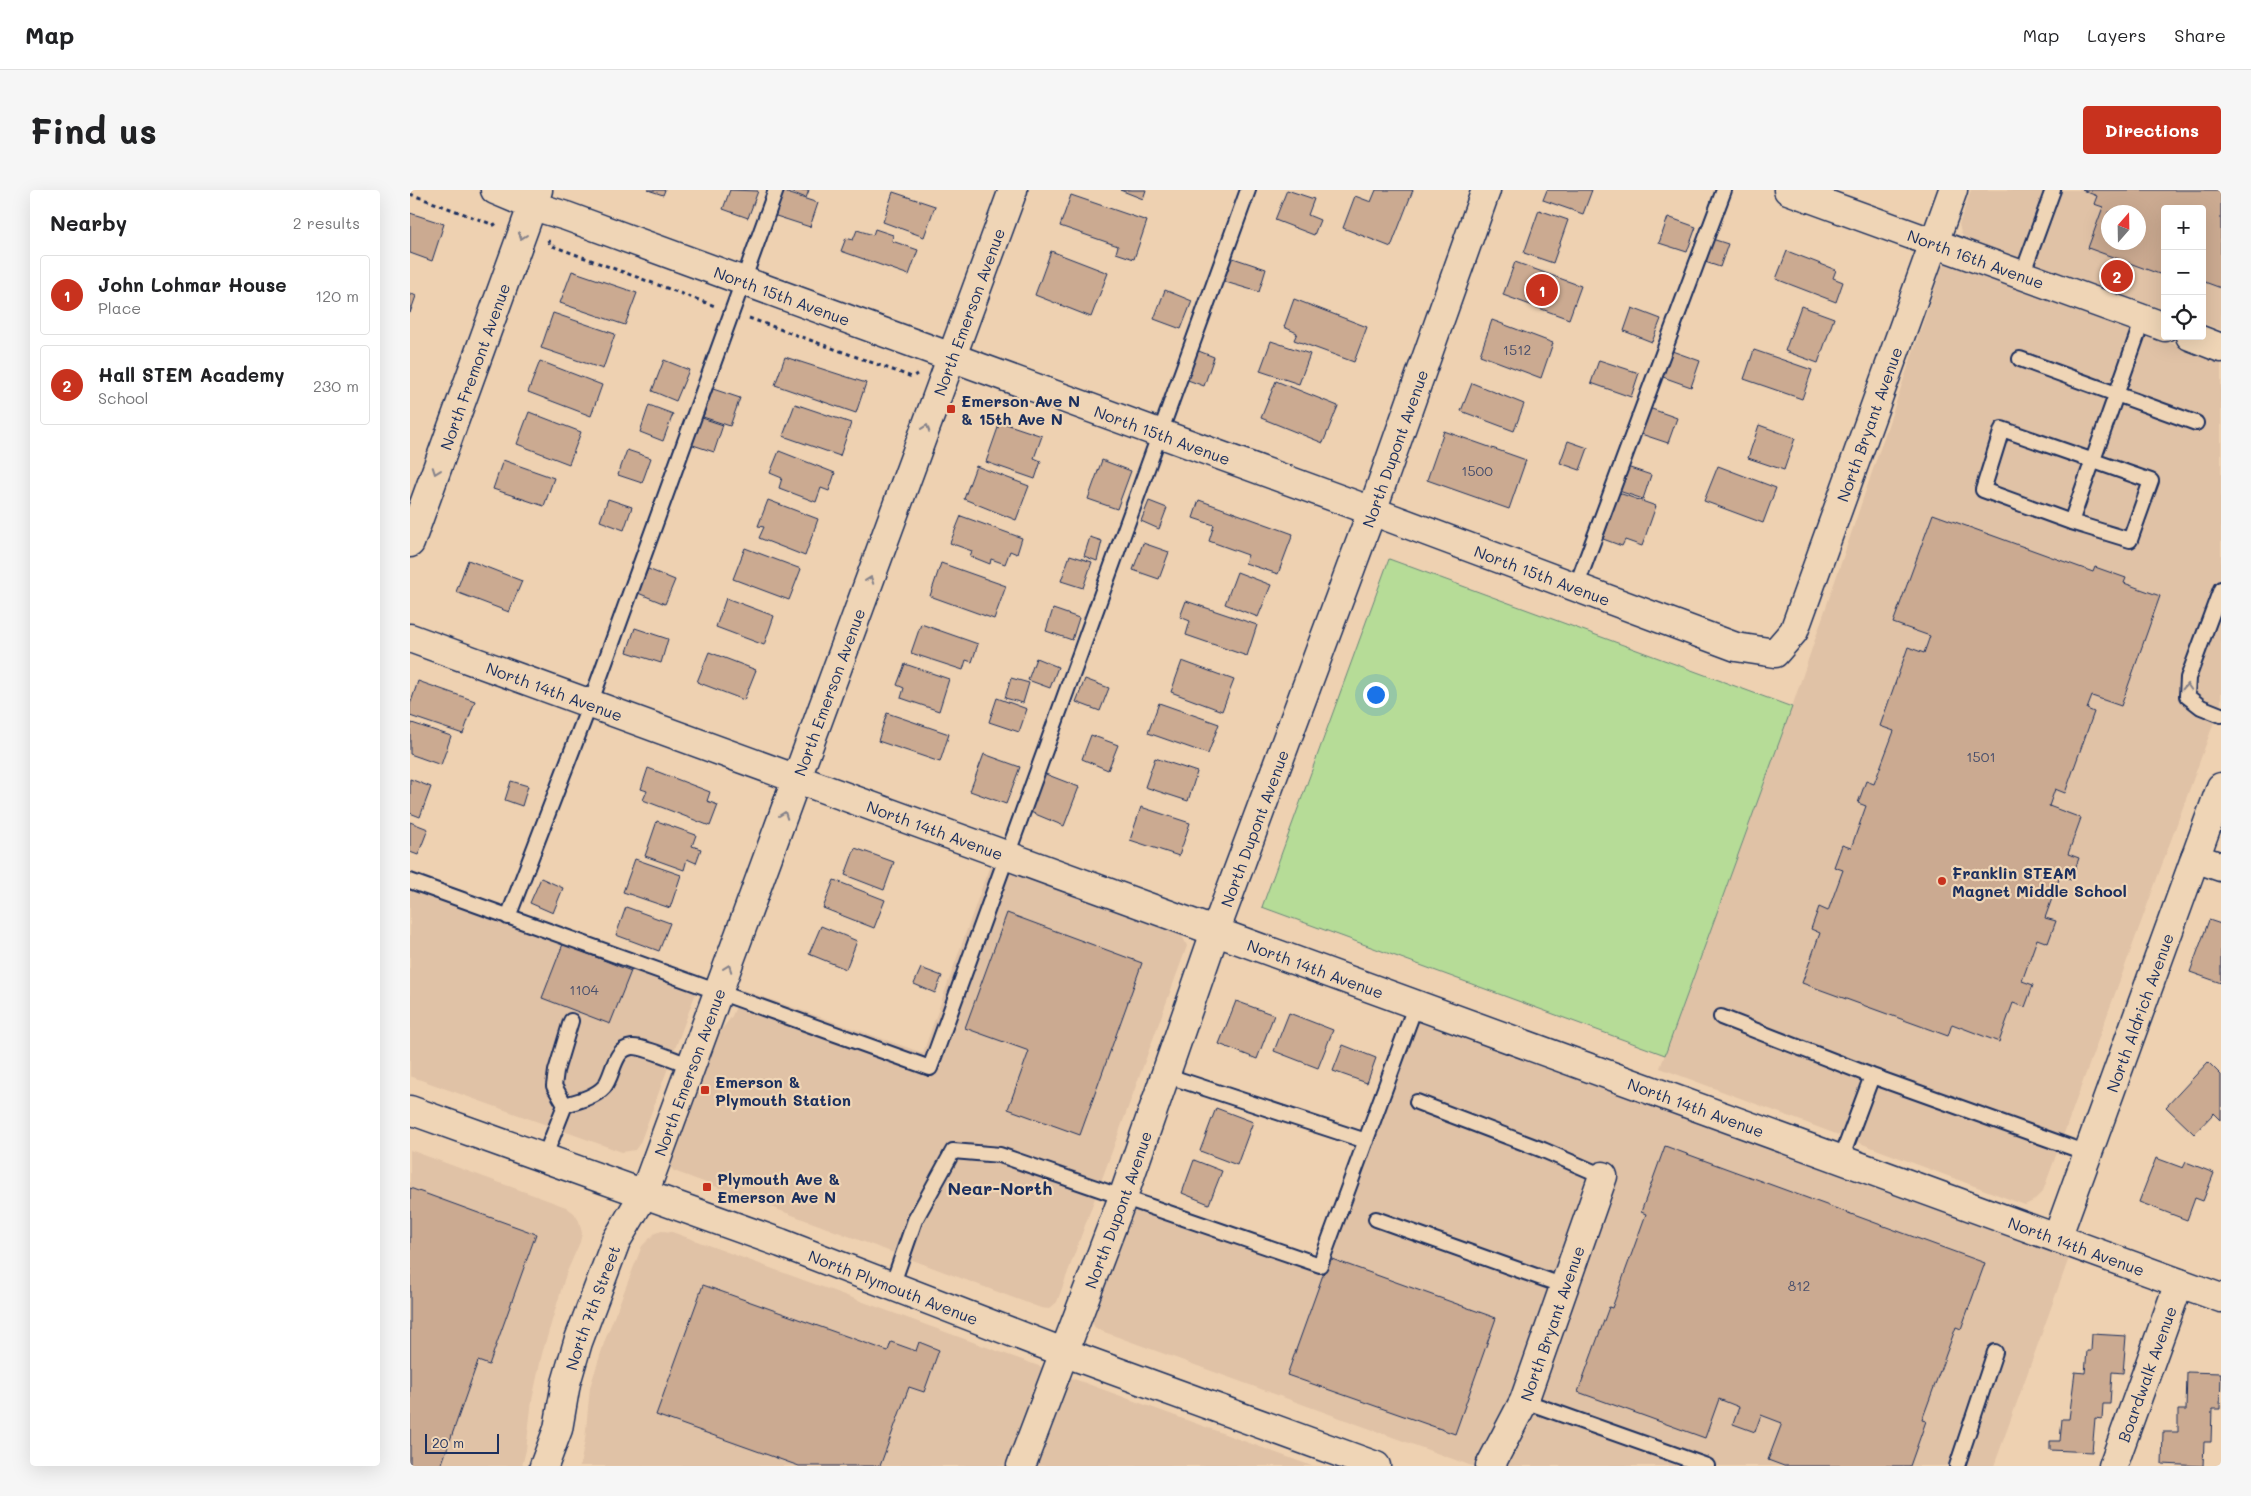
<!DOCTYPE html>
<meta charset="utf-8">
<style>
body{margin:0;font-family:Mali,sans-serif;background:#f6f6f6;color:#202124}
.controls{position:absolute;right:15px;top:15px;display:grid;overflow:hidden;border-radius:5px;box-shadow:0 5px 20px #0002}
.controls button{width:45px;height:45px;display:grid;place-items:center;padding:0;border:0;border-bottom:1px solid #e0e0e0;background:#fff;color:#202124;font:25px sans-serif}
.compass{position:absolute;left:1691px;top:15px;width:45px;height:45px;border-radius:50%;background:#fff;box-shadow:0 5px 20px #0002;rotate:20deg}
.scale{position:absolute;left:15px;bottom:12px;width:74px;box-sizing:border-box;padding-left:5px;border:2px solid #1b2f5e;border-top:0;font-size:14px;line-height:18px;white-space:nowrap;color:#1b2f5e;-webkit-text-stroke:4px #efd5b6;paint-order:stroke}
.you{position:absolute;left:965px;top:504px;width:18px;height:18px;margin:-12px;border:4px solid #fff;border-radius:50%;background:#1a73e8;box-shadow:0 0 0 8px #1a73e833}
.badge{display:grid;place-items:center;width:32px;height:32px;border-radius:50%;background:#c8321e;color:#fff;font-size:16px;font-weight:700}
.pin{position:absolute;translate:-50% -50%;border:2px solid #fff;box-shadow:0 1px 5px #0006}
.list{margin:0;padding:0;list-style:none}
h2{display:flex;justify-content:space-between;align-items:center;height:65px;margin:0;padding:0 20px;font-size:21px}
h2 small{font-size:16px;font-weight:400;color:#757577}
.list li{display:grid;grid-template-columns:32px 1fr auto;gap:15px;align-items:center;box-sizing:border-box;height:80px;margin:0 10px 10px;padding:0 10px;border:1px solid #e0e0e0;border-radius:5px}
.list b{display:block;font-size:19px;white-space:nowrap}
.list p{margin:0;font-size:16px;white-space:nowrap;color:#757577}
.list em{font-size:16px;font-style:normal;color:#757577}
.icon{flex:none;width:28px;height:28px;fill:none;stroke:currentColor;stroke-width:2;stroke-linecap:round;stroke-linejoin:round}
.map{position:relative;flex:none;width:1811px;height:1276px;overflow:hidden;border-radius:5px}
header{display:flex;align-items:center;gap:30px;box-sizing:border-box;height:70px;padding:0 25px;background:#fff;border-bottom:1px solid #e0e0e0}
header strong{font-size:24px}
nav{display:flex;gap:28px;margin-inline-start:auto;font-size:18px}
.intro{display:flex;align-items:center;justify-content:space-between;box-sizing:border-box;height:120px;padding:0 30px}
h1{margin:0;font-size:35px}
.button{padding:12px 22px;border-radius:5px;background:#c8321e;color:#fff;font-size:18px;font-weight:700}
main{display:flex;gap:30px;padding:0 30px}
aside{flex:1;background:#fff;border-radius:5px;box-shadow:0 5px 20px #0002}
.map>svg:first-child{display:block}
.built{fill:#e0c2a6;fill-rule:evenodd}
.green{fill:#b6dc97;stroke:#68867a}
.building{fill:#cbaa91;stroke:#1b2f5e;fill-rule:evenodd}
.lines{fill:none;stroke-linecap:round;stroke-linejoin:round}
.service-casing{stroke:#1b2f5e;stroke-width:18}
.minor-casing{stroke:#1b2f5e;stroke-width:31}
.tertiary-casing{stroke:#1b2f5e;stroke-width:31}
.secondary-casing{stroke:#1b2f5e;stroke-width:31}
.path{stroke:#1b2f5e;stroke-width:3;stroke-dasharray:4 4;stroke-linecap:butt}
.service{stroke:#efd5b6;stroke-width:14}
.minor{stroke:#efd5b6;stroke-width:28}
.tertiary{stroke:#efd5b6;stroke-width:28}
.secondary{stroke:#efd5b6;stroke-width:28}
.oneway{stroke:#85828a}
.poi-dot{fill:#c8321e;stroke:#efd5b6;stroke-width:2}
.labels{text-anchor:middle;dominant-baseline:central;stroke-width:4.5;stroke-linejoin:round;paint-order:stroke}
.number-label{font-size:14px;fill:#474e6b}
.street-label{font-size:16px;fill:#1b2f5e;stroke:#efd5b6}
.poi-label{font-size:16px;font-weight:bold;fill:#1b2f5e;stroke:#efd5b6;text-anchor:start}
.neighbourhood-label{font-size:18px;font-weight:bold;fill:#1b2f5e;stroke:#efd5b6}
</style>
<header>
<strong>Map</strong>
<nav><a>Map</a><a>Layers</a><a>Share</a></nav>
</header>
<div class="intro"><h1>Find us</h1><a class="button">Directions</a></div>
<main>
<aside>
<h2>Nearby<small>2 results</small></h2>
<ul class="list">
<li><span class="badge">1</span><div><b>John Lohmar House</b><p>Place</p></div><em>120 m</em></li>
<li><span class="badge">2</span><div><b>Hall STEM Academy</b><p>School</p></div><em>230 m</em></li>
</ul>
</aside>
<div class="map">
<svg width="1811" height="1276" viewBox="0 0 1811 1276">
<rect width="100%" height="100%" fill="#eed1b1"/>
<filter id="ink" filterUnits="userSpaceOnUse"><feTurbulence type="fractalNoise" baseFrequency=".02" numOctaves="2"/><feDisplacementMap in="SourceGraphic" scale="10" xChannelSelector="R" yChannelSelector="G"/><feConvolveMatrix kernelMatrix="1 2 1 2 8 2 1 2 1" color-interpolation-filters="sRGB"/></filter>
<g filter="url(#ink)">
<path class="built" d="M1561,0h250v140l-19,-7v-114h-37v101l-199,-70 -5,-7 -2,-9zM1698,22h30v30h-30z
M1537,71l9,1 265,100v341l-178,488 -10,10 -8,4 -365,-137 132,-361 150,-440z
M580,675l190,66 7,15 -130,356 -8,7 -8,-1 -367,-137 -6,-6 36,-112 28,-37 11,-26 180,63z
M0,681l291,108 -61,164 -5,7 -13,2 -212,-76z
M996,822l664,243 -76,211h-522l-376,-137 -6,-9 41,-130 185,65z
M0,960l156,57 8,6 5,8 3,12 -2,9 -14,32 -24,80 -10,46 -6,50 -4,16h-112z
M252,1041l10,1 640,234h-732l5,-26 5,-53 15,-47 37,-94 13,-13z"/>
<path class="green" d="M979,369l403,148 -127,348 -403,-148z"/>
<path class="building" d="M238,0h17l-2,5z
M320,0l28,1 -10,27 -25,-9z
M376,0h23l-3,8z
M710,0h26l-3,9z
M877,0l27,9 -6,16 12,5 -6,15 -39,-15z
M966,0h37l-22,57 -48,-19 12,-32 16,6z
M1137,0h45l-9,24 -40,-14z
M1672,0h139v98l-19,-7v-72h-37v67l-77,-28 15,-41 -9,-3 3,-8zM1698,22h30v30h-30z
M371,1l37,12 -8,24 -37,-12z
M483,2l42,14 -11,31 -41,-15z
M661,5l76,26 -13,38 -18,-6 2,-7 -58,-20z
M1129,20l29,10 -15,43 -29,-10z
M0,23l34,11 -12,37 -22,-8z
M1258,27l28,10 -9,25 -28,-9z
M465,39l18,6 -1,6 26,9 -9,25 -68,-24 5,-13 7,2 4,-10 16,5z
M1299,48l19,6 -8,23 -18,-6z
M641,61l57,22 -17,44 -56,-22z
M1377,61l49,19 -3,8 10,4 -7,20 -60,-23z
M820,67l36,12 -7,23 -37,-11z
M1105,72l66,24 -12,33 -66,-24z
M162,81l65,22 -12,32 -65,-22z
M755,100l27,11 -11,28 -27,-10z
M0,103l6,3 -6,17z
M884,109l73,28 -13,35 -60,-22 3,-7 -13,-6z
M1391,116l33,12 -16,45 -33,-12z
M1222,118l29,11 -9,23 -28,-11z
M143,123l62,21 -12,35 -62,-21z
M1082,130l61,23 -12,35 -61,-23z
M861,151l39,13 -11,30 -39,-13z
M786,160l18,7 -10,29 -19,-7z
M1344,160l58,20 -10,29 -58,-20z
M1262,161l28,10 -9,26 -28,-10z
M375,167l81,26 -10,30 -81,-28z
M254,170l25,10 -13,31 -24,-10z
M1189,170l40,13 -8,24 -40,-14z
M130,171l62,24 -11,31 -63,-24z
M866,191l62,25 -15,37 -62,-25z
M1062,193l52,21 -10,27 -53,-20z
M303,199l27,9 -10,28 -27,-9z
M385,214l56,19 -11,33 -57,-20z
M239,215l24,9 -10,27 -23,-9z
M1239,218l28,10 -9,25 -27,-9z
M119,222l52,20 -12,32 -52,-20z
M289,227l24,8 -9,27 -24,-8z
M590,232l42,14 -8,22 7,3 -6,18 -49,-17z
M1349,235l36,13 -11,32 -36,-12z
M1034,241l82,29 -17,49 -82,-29z
M1158,251l20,7 -8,22 -20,-7z
M217,260l24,8 -9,25 -24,-8z
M369,261l56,22 -6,18 -8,-3 -5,14 -37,-14 3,-10 -12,-5z
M93,270l51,18 -10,28 -51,-17z
M692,270l29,11 -14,38 -29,-10z
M566,276l53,20 -13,34 -52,-21z
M1308,276l58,22 -13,35 -59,-22z
M1217,277l24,8 -8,24 -24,-8z
M1209,303l37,13 -14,40 -17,-6 -3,6 -19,-7z
M198,309l24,8 -8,23 -24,-9z
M358,310l50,19 -13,37 -46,-18 5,-11 -6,-1z
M789,310l94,34 -15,40 -33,-11 3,-8 -39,-14 5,-16 -21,-7z
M739,311l18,7 -8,21 -18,-8z
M1523,324l160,58 2,-5 31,11 -2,5 36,13 -39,110 -29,-10 -5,13 7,3 -29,81 -10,-4 -6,17 32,12 -13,36 11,4 -8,22 -11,-4 -15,42 11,3 -8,22 -11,-4 -15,42 11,4 -8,22 -12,-4 -14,39 -47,-18 -4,12 -146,-53 18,-50 -9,-4 8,-22 9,4 15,-41 -9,-3 8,-22 9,3 15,-42 -8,-3 8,-22 8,3 20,-53 -14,-5 28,-79 16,6 6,-17 -37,-13z
M551,326l61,22 -5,16 -7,-3 -5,13 -14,-5 -1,5 -20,-8 2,-5 -22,-8z
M680,347l12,4 -5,20 -13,-5z
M733,353l26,9 -10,27 -26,-9z
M335,358l56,21 -12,31 -56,-21z
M660,365l22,7 -9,26 -22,-7z
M58,370l54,21 -13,31 -53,-20z
M531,373l65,23 -12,33 -64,-23z
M238,379l27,11 -10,24 -27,-11z
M827,382l34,13 -13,32 -33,-13z
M316,408l48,18 -10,29 -48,-18z
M776,411l71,24 -10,31 -61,-21 4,-14 -10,-4z
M643,419l26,9 -7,22 -26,-9z
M511,434l57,20 -6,18 -6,-2 -3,10 -52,-17z
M225,438l33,11 -7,24 -34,-11z
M299,462l47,18 -12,30 -47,-18z
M626,468l22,9 -8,21 -22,-8z
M772,471l52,19 -12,31 -51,-19z
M495,474l44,15 -10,32 -38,-13 3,-10 -7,-3z
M601,488l18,5 -6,20 -18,-5z
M675,489l24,9 -9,23 -24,-9z
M8,491l57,20 -12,33 -53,-18v-11z
M587,508l30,11 -8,23 -30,-10z
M749,513l60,21 -11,30 -60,-21z
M477,523l62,21 -9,28 -62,-21z
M2,533l39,13 -10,29 -31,-11v-25z
M681,545l27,10 -10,25 -26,-11z
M574,564l36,13 -14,37 -36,-13z
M745,568l42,14 -9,29 -43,-14z
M238,578l62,24 -3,9 11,4 -8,21 -67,-26 4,-9 -6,-2z
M633,583l36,14 -15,39 -36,-15z
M0,589l21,8 -11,30 -10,-4z
M101,591l17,5 -6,20 -17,-6z
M731,617l49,16 -11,33 -49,-16z
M247,631l39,14 -4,11 9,3 -5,14 -9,-4 -3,11 -39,-14z
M0,632l18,7 -10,26 -8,-3z
M445,658l39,14 -10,28 -39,-15z
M225,669l46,16 -11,33 -47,-16z
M131,688l22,10 -10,25 -23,-10z
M424,690l51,20 -11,28 -51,-20z
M216,717l44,16 -11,28 -43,-16z
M597,723l135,50 -62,172 -72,-26 21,-58 -64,-23z
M1799,730l12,4v59l-31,-11z
M411,736l36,15 -11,28 -37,-15z
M153,754l68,27 -21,53 -68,-26z
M511,778l21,8 -7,17 -21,-9z
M826,811l38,14 -17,44 -38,-15z
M879,823l44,17 -15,38 -44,-17z
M933,855l33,13 -9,25 -34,-12z
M1798,872l13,13v45l-7,-7 -20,21 -28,-27z
M806,918l37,14 -16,43 -37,-14z
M1255,956l320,117 -24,66 -5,-2 -34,93 4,1 -16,45h-126l-16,-6 14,-37 -21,-8 -6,17 -22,-8 6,-17 -20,-8 -14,39 -127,-46 31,-85 3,1 34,-94 -5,-2z
M1746,968l27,10 3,-6 28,11 -11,28 -8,-3 -8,22 -48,-18z
M784,970l28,11 -13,33 -27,-11z
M0,998l126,46 -47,131 -11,-4 -37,105h-31z
M919,1068l167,60 -41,116 -168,-59z
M293,1095l185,66 3,-9 25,9 3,-9 20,8 -15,42 -15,-5 -29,79h-81l-143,-51z
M1682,1144l34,2 -3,37 -11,-1 -2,32h-7l-1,15 -7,-1 -3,34 -42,-2v-9h10l2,-22h7l6,-47 10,1 2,-22h4z
M1777,1182l34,1 -1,36h-8l-1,33h-7l-1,24 -41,-2 1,-32h15v-22h8z"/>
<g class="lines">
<g class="service-casing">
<path id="service" d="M1612,85l31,-85
M1610,169l176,64
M1661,332l-88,-32 19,-61 149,52 -21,59 -59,-18c24,-68 48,-135 72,-203
M1166,397l148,-397
M1811,399l-33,89 -1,18 14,11 20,8
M0,691l520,187 318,-878
M98,727l82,-213 186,-514
M1311,827l151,59 215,77
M755,885l201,66
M1007,912l126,48 60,26
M155,915l-11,-19 2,-15 15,-50
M134,968l21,-53c13,-4 30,-8 39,-18 10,-12 9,-38 28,-40 12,-1 47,15 60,19
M1431,969l31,-83
M966,1029l188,67
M482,1096l23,-66 38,-69 47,4 320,110 96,-261
M1114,1211l183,65
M1547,1276l38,-114"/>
</g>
<g class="minor-casing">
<g id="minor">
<path id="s1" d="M85,0l38,16 33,10 806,295 364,136 39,6 19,-22 159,-441"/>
<path id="s2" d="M1378,0l377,137"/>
<path d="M1780,146l31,12"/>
<path id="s3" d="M0,448l1811,660"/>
<path d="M1785,668l26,9"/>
<path id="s4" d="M1647,1048l164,-451"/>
<path id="s5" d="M611,1276l102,-269 92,-265 157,-421 114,-321"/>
<path id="s6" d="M1080,1276l34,-65 79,-225"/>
<path id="s7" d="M1703,1276l66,-183"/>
</g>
</g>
<g class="tertiary-casing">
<g id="tertiary">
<path id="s8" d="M0,353l128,-353"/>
<path id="s9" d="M234,1004l369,-1004"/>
</g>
</g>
<g class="secondary-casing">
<g id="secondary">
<path id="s10" d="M0,920l371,133 282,109 313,114"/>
<path id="s11" d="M134,1276l14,-37 8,-46 12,-41 38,-101 28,-47"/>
</g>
</g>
<path class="path" d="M0,4l84,31 4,-3
M138,50l2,5 165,61
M339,128l163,59 5,-3"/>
<use href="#service" class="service"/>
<use href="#minor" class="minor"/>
<use href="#tertiary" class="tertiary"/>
<use href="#secondary" class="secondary"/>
</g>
<defs><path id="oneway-chevron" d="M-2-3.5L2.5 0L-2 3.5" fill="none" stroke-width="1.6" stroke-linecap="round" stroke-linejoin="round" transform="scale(1.25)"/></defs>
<g class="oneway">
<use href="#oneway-chevron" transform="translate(112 46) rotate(110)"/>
<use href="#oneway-chevron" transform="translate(516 238) rotate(-70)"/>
<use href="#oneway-chevron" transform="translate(26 281) rotate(110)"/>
<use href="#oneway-chevron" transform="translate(460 390) rotate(-70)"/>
<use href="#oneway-chevron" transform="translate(1777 497) rotate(-87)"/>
<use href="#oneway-chevron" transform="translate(374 625) rotate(-70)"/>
<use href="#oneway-chevron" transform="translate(318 778) rotate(-70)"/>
</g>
</g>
<g class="poi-dot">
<rect x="536" y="214" width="10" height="10" rx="2.5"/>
<circle cx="1532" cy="691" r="5"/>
<rect x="290" y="895" width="10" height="10" rx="2.5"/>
<rect x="292" y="992" width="10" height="10" rx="2.5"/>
</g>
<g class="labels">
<g class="number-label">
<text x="1107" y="159">1512</text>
<text x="1067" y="280">1500</text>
<text x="1571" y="566">1501</text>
<text x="174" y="799">1104</text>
<text x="1389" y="1095">812</text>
</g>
<g class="street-label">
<text stroke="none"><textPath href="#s2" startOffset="200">North 16th Avenue</textPath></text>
<text stroke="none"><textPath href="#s1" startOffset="306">North 15th Avenue</textPath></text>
<text stroke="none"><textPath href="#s9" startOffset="940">North Emerson Avenue</textPath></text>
<text stroke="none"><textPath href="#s8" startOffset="188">North Fremont Avenue</textPath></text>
<text stroke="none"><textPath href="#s1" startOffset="1611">North Bryant Avenue</textPath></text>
<text stroke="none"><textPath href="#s1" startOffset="711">North 15th Avenue</textPath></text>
<text stroke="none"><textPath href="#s5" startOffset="1084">North Dupont Avenue</textPath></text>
<text stroke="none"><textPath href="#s1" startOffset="1116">North 15th Avenue</textPath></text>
<text stroke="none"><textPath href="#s3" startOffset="154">North 14th Avenue</textPath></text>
<text stroke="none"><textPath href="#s9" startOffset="535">North Emerson Avenue</textPath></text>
<text stroke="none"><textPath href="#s5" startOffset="679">North Dupont Avenue</textPath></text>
<text stroke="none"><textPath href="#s3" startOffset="559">North 14th Avenue</textPath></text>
<text stroke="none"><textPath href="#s3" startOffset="964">North 14th Avenue</textPath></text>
<text stroke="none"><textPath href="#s4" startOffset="240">North Aldrich Avenue</textPath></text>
<text stroke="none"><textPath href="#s9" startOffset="130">North Emerson Avenue</textPath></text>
<text stroke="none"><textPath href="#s3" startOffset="1369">North 14th Avenue</textPath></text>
<text stroke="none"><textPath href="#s5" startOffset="274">North Dupont Avenue</textPath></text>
<text stroke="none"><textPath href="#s3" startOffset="1774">North 14th Avenue</textPath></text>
<text stroke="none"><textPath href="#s10" startOffset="515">North Plymouth Avenue</textPath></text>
<text stroke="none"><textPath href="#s11" startOffset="166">North 7th Street</textPath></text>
<text stroke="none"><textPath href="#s6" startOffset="156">North Bryant Avenue</textPath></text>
<text stroke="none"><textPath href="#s7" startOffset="98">Boardwalk Avenue</textPath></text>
</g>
<g class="poi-label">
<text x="551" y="210">Emerson Ave N<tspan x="551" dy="18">&amp; 15th Ave N</tspan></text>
<text x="1542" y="682">Franklin STEAM<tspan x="1542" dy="18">Magnet Middle School</tspan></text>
<text x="305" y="891">Emerson &amp;<tspan x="305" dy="18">Plymouth Station</tspan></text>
<text x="307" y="988">Plymouth Ave &amp;<tspan x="307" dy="18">Emerson Ave N</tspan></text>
</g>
<g class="neighbourhood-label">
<text x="590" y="998">Near-North</text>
</g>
</g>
</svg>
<div class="controls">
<button>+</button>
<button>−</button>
<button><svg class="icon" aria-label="locate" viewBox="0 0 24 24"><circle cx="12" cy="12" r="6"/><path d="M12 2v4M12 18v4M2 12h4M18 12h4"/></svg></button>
</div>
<svg class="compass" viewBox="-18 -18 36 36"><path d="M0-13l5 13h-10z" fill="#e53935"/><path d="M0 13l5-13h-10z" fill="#757577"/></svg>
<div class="scale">20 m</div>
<div class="you"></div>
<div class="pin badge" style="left:1132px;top:100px">1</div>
<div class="pin badge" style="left:1707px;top:86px">2</div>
</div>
</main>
